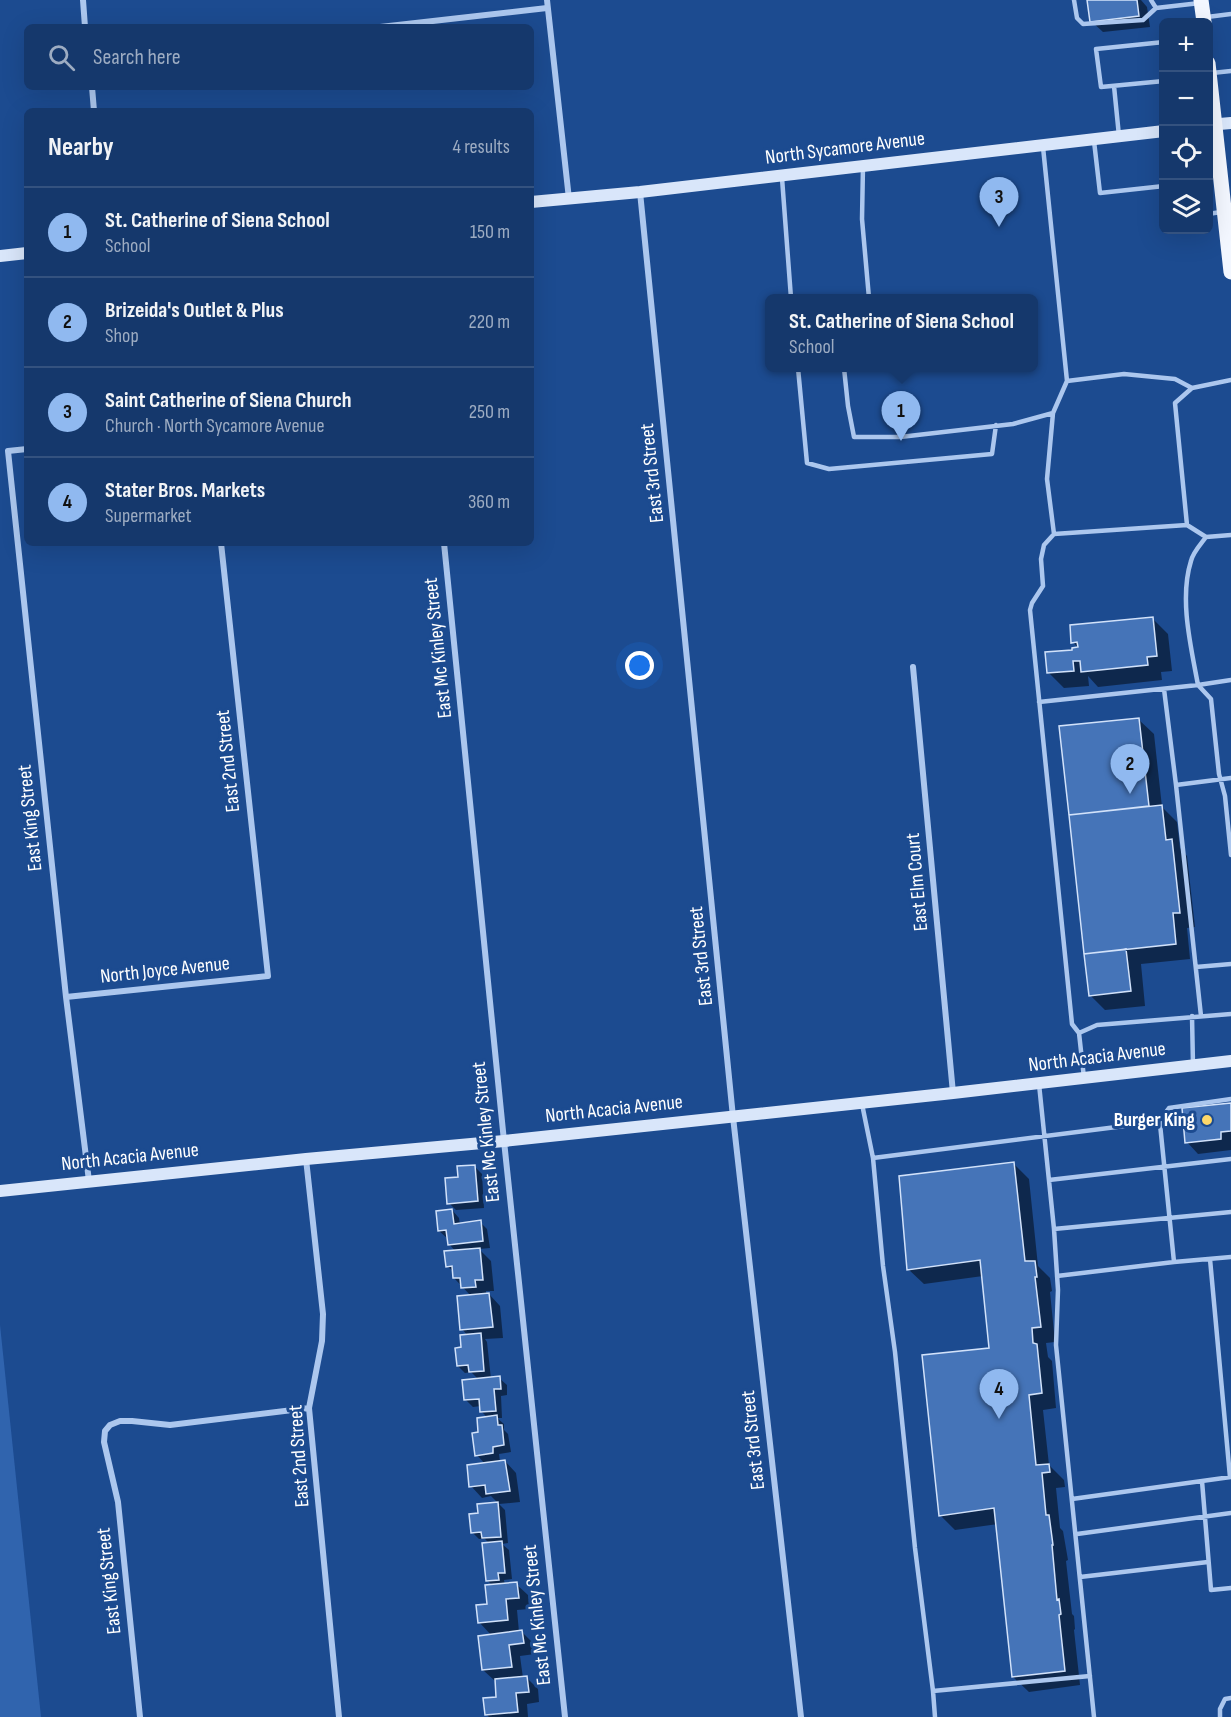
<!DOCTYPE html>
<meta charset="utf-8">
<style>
body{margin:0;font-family:"Sofia Sans Condensed",sans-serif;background:#1e3f72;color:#f1f3f6}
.controls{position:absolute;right:18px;top:18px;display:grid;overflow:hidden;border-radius:9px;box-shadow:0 6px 24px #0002}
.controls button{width:54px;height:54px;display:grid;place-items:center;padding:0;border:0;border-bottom:2px solid #34527f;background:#15386c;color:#f1f3f6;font:30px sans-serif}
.you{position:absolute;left:640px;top:666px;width:21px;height:21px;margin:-15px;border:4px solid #fff;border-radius:50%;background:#1a73e8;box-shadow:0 0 0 9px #1a73e833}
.badge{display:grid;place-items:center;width:39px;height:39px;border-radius:50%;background:#90b9f0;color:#111;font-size:20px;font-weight:700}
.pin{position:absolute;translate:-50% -50px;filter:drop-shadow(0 2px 3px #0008)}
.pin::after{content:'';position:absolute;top:32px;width:21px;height:18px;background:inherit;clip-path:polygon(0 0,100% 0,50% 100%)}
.popup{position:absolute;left:765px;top:294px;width:273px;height:78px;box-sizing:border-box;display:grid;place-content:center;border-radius:9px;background:#15386c;filter:drop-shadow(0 2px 4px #0005);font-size:20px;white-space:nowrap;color:#9dacc2}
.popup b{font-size:22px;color:#f1f3f6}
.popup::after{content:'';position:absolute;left:50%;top:100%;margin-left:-12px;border:12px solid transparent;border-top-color:#15386c}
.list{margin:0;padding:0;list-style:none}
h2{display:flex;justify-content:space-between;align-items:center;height:78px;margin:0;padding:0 24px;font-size:26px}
h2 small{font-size:20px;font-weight:400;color:#9dacc2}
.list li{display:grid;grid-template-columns:39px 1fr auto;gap:18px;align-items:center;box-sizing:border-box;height:90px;padding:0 24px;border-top:2px solid #34527f}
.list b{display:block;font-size:22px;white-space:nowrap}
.list p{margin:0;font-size:20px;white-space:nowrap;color:#9dacc2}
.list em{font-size:20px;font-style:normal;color:#9dacc2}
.icon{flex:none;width:33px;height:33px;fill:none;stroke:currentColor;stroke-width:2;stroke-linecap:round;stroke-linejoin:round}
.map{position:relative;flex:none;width:1231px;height:1717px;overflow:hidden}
.search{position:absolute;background:#15386c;box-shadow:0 6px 24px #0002;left:24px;top:24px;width:510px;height:66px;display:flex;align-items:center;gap:15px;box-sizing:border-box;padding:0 21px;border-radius:9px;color:#9dacc2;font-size:22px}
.panel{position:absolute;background:#15386c;box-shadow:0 6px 24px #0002;left:24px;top:108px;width:510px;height:438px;border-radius:9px}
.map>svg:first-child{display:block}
.green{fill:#3064ae}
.shadow{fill:#0007}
.building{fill:#4574b8;stroke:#d2e2fa;stroke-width:1.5}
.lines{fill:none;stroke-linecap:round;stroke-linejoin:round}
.lane{stroke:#acc7ee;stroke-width:4.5}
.street{stroke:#acc7ee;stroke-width:6}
.secondary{stroke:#d9e6fa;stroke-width:12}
.primary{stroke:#f3f7ff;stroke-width:15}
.poi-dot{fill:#fed86a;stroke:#1c4b90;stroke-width:2}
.labels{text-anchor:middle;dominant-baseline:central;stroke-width:6;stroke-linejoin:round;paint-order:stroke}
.street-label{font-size:20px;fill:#fff;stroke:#1c4b90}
.poi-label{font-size:20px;font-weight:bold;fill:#fff;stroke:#1c4b90;text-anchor:end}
</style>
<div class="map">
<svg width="1231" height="1717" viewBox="0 0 1231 1717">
<rect width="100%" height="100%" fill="#1c4b90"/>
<path class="green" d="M0,1325l41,392h-41z"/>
<path class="shadow" d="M1094,0h47l6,7 3,20 -47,5 -12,-11z
M1153,619l15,15 4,37 -11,1 1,8 -64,7 -10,-11 1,10 -25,2 -15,-15 25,-22 5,-2 -6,-7z
M1138,719l16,15 8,73 15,15 3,26 7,8 8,71 -8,1 3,31 -49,5 4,42 -40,4 -15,-15 -29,-267z
M1231,1104v46l-33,4 -11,-12z
M1013,1163l16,16 9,87 12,12 2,13 -2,1 5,50 -9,1 2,14 4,4 4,47 -13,2 6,55 15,15 1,7 -9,1 4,40 3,3 5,29 -2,1 6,53 2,2 1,13 -1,1 6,55 -51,7 -16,-15 -15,-153 -43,6 -15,-15 51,-165 -8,-74 -59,8 -16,-15z
M474,1166l8,8 2,34 -28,2 -7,-7 11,-25z
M452,1210l7,8 1,7 20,-3 7,7 3,19 -11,1 12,12 3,30h-8v3h3l11,12 3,32 -18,1 2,3 4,37 8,-1 8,7v10l-6,1 1,22h-5l7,6v6l4,4 3,18 -12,2 1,8 5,-1 11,12 4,29 -21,2 6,6 3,33 -6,1 7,6 3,29 -8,1 1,5 11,-1 12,11 1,14 -12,1 2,22h3l11,11 2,11 -15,2 3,22h4l11,11 1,13 -12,2 1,13h-39l-3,-3 12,-16 -2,-17h-1l-12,-11 9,-34 -13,-14 10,-16 4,-20 -5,-5 2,-37 -5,-5h-6l-7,-7 7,-18 19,-11 -7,-7 -9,2 -11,-12 14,-22 -8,-9 3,-22 8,-15 -7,-7v-5l-8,1 -7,-7 13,-20 -8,-8 -6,1 -7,-7 10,-30 -6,-7 9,-33 -17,-18v-6l-7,-6 9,-14 -7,-8 -1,-6h-1l-8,-7z"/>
<path class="building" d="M1087,0h50l2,16 -49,6z
M1153,617l4,39 -10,1 1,8 -67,7 -1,-11h-7l1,10 -27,2 -2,-21 27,-2v-2l6,-1 -1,-5 -6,1 -1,-18z
M1139,718l10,88 -80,9 -10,-89z
M1162,805l4,35 6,-1 8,74h-7l3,31 -92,10 -15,-139z
M1126,949l5,42 -42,5 -5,-42z
M1231,1103v28l-10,1v7l-36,4 -3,-35z
M1014,1162l11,99h10l2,16h-2l6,50 -9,1 1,15 4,1 5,49 -13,2 7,70 13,-1 1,8 -8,1 4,42h3l4,30h-1l5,55 2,-1 2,15 -2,1 6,56 -53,6 -18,-169 -55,8 -17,-161 67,-7 -9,-88 -73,10 -8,-94z
M475,1165l3,36 -31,3 -2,-26 13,-1 -1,-11z
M452,1209l2,15 27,-4 2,21 -35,4 -2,-15 -8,1 -2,-20z
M480,1248l3,32h-8l1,7 -15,1 -1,-10h-7l-1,-12 -6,1 -2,-16z
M489,1293l4,34 -33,3 -3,-34z
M481,1333l3,38 -15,1 -1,-7 -11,1 -2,-18 6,-1 -1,-12z
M500,1376l1,13h-7l2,22 -16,1 -1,-13 -15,1 -2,-20z
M497,1415l1,10h4l2,20 -11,2v6l-18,3 -3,-23 6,-1 -1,-14z
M505,1460l5,31 -24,3 -1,-9 -16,2 -2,-22z
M498,1502l3,35 -19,1 -1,-6 -10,1 -2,-19 9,-1 -1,-9z
M502,1541l3,32h-7l1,7 -13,1 -4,-38z
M517,1582l2,16 -13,1 2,21 -30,3 -2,-18 11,-1 -2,-19z
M522,1630l2,13 -15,2 3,22 -30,3 -4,-34z
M527,1676l2,16 -13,1 2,19 -33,3 -2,-17 13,-1 -1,-18z"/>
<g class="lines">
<path class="lane" d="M1074,0l3,18 6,6 60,-4 13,-12
M1151,0l5,8 44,-5
M1207,17l24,-3
M1164,42l-68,7 5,38 63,-6
M1212,73l19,-2
M1114,86l5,50
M1094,141l6,52 64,-7
M863,166l-1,53 7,79
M782,178l9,120
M1208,214l13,-2
M798,368l9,95 22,6 163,-15 4,-29
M844,368l4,38 6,31h46l113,-13 40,-11 14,-32 -24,-234
M1067,381l57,-7 51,5 17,9
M1053,413l-6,66 7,55 133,-9 19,12 25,-2
M1187,525l-12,-122 17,-15 39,-8
M1054,534l-10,11 -3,14 2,27 -11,17 -2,7 42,414 7,9
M1206,537c-5,7 -13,15 -15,24 -12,38 0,86 7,124l33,-5
M1164,689l12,96 55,-7
M1039,702l159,-17 13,14 8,75 6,22 6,59
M1176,785l25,231
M1196,967l35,-3
M1192,1016l1,49
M1084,1078l-5,-45 18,-8 134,-11
M1039,1084l15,145 4,61 -2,55 38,372
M862,1104l11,54 10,108 12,86 20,196 18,143
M1160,1124l3,-8 6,-8 62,-9
M873,1158l275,-35 12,1 14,138 57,-5
M1049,1180l182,-21
M1054,1229l177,-17
M1210,1259l20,218
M1057,1276l117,-14
M1202,1481l9,109 20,-2
M1072,1499l159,-22
M1077,1534l154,-21
M1080,1577l128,-15
M935,1717l-2,-26 157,-15
M1220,1717v-8l5,-10 6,-1"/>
<path class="street" d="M83,0l2,27
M547,0l22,199
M380,27l167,-19
M92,87l2,24
M640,192l93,925 68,600
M27,449l-19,2 58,546 23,184
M444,543l60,598 61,576
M913,667l40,426
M66,997l202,-21 -47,-433
M306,1159l17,155 -1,27 -13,67 30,309
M140,1717l-22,-215 -14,-60 1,-11 5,-6 10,-4h12l38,4 139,-17"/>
<path class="secondary" d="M1208,125l23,-2
M531,202l109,-10 524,-61
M0,256l27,-3
M0,1191l306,-32 198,-18 449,-48 278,-32"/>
<path class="primary" d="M1201,0l3,22
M1208,63l23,209"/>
</g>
<circle class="poi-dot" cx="1207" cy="1120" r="6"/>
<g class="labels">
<g class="street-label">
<text transform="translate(845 148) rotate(-7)">North Sycamore Avenue</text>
<text transform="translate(652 473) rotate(-96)">East 3rd Street</text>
<text transform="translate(438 648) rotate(-96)">East Mc Kinley Street</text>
<text transform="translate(228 761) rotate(-96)">East 2nd Street</text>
<text transform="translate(30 818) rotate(-96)">East King Street</text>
<text transform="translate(917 882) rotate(-95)">East Elm Court</text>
<text transform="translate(701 956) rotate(-96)">East 3rd Street</text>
<text transform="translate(165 970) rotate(-6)">North Joyce Avenue</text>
<text transform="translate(1097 1057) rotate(-7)">North Acacia Avenue</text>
<text transform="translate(614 1109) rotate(-6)">North Acacia Avenue</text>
<text transform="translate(486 1132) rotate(-96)">East Mc Kinley Street</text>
<text transform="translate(130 1157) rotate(-6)">North Acacia Avenue</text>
<text transform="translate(753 1440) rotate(-96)">East 3rd Street</text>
<text transform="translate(299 1456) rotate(-94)">East 2nd Street</text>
<text transform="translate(109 1581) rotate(-96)">East King Street</text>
<text transform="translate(537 1615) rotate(-96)">East Mc Kinley Street</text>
</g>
<g class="poi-label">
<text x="1195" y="1120">Burger King</text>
</g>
</g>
</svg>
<div class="controls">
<button>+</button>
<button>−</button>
<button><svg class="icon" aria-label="locate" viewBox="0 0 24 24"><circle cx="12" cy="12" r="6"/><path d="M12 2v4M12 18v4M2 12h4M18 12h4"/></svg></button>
<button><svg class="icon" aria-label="layers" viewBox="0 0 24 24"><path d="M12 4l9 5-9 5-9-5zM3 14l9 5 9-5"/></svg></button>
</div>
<div class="you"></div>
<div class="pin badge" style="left:901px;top:441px">1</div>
<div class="popup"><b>St. Catherine of Siena School</b>School</div>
<div class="pin badge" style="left:1130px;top:794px">2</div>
<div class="pin badge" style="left:999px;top:227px">3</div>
<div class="pin badge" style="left:999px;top:1419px">4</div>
<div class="search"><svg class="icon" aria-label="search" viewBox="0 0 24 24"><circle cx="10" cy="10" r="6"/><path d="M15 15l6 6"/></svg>Search here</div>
<section class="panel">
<h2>Nearby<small>4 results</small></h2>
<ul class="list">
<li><span class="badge">1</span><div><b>St. Catherine of Siena School</b><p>School</p></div><em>150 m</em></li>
<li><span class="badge">2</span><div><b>Brizeida's Outlet &amp; Plus</b><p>Shop</p></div><em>220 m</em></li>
<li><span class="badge">3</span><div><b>Saint Catherine of Siena Church</b><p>Church · North Sycamore Avenue</p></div><em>250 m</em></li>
<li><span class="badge">4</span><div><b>Stater Bros. Markets</b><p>Supermarket</p></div><em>360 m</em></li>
</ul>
</section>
</div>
